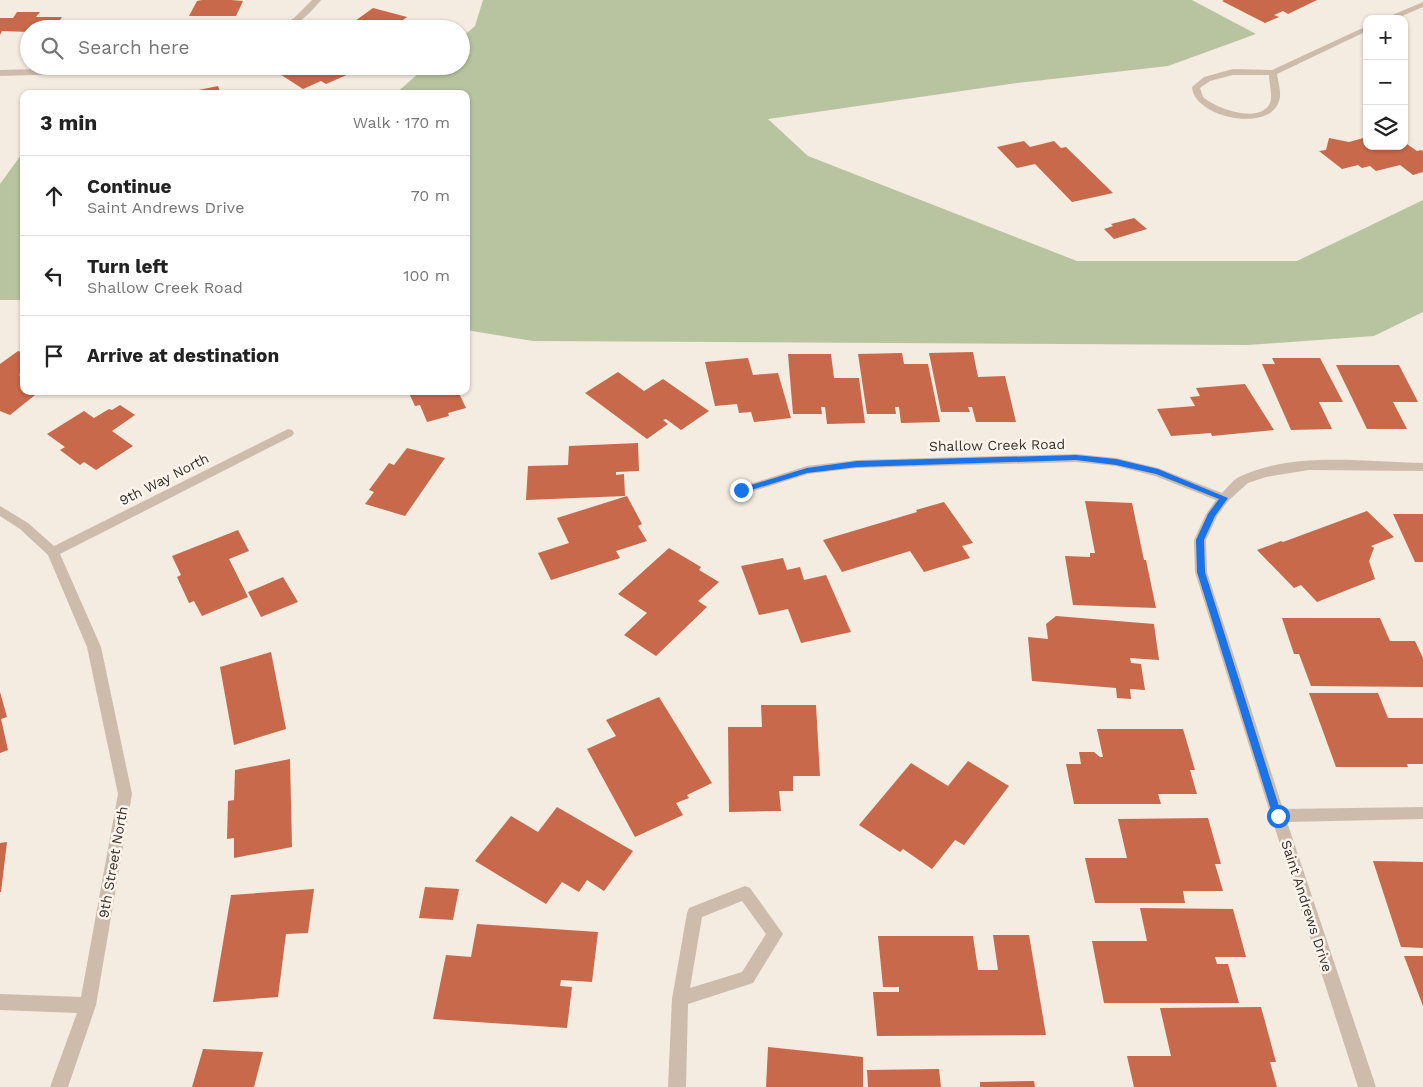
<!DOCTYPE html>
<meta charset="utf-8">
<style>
body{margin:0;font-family:"Work Sans",sans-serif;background:#f6f6f6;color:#222}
.controls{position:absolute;right:15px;top:15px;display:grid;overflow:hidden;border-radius:10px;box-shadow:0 1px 4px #0004}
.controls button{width:45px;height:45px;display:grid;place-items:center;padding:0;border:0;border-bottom:1px solid #e0e0e0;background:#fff;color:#222;font:25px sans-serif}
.stop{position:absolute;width:15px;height:15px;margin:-11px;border:4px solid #1a73e8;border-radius:50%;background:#fff}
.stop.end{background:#1a73e8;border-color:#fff;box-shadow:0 1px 5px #0008}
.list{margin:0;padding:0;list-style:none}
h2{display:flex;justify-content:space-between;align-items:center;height:65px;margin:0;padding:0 20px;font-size:21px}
h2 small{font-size:16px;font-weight:400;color:#767676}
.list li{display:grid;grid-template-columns:32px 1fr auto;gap:15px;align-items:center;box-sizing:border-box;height:80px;padding:0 20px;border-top:1px solid #e0e0e0}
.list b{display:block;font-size:19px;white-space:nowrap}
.list p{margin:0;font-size:16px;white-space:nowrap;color:#767676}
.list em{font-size:16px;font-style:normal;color:#767676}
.icon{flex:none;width:28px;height:28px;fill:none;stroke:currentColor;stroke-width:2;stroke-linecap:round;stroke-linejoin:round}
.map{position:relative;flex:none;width:1423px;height:1087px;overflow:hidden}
.search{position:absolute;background:#fff;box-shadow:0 1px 4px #0004;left:20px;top:20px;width:450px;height:55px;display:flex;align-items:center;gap:12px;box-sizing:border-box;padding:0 18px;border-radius:28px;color:#767676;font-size:19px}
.panel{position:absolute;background:#fff;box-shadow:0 1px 4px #0004;left:20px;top:90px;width:450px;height:305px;border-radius:10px}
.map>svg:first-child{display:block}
.green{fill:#b8c4a0}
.building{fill:#c8694b}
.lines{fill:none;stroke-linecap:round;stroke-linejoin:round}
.minor{fill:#cdbbac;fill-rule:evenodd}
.route{fill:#1a73e8}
.labels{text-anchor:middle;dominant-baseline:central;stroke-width:5;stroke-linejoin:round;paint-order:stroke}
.street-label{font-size:14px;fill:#3b302b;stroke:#fbf5ee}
</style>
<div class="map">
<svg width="1423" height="1087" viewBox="0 0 1423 1087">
<rect width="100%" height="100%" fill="#f4ebe1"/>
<path class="green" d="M483,0h709l64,34 -88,32 -151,17 -249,36 40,37 269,105h220l126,-61v112l-49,24 -126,9 -715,-4 -67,-11v-236h-71l32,-28h34v-28l14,-12z
M21,155h3v145h-24v-116z"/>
<path class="building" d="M202,0h29l12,1 -7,15h-47l8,-15z
M1224,0h93l-29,14 -5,-3 -9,4 5,2 -14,6 -43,-22z
M373,8l34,9 -16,12h-39l8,-6 -5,-2z
M17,12h23l-4,5h26l-8,12h-25v3l-27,-1 -2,4v-17h13z
M159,20l-4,9h-76l5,-8z
M285,66h52l12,8 -23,10 -5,-3 -18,8 -28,-18z
M218,86l3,8h-37v-1z
M1367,137v9h37v-4l13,9 4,-1 2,1v21l-10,3 -13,-10 -24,6 -6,-5 -8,2 -4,-3 -16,4 -23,-18 7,-1 3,-12 20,4z
M1024,141l6,6 24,-6 7,7 5,-1 47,46 -41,9 -37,-38 -18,4 -20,-21z
M1134,218l13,11 -33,10 -10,-10 9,-3 -2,-2z
M18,351l6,2v18l-5,4 5,2v14h16l-30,24 -10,-4v-47z
M973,352l5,25 27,-1 11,46h-40l-4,-15h-4l2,5h-29l-12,-59z
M902,353l2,11h24l12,58 -39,1 -2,-16h-4l1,7h-29l-9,-60z
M788,354h43l3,24h25l6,45 -38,1 -2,-17h-4l1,7h-29z
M748,358l5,17 25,-2 13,45 -37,4 -3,-10 -12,1 -2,-9 -22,2 -10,-44z
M1272,358h48l23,44h-24l13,27 -41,1 -29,-66h13z
M1336,365h63l19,37h-25l14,27h-40z
M618,372l26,19 19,-12 46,32 -28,19 -15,-11 -3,1 5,4 -21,15 -62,-46z
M1245,384l29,46 -62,6 -1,-3 -40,3 -14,-27 38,-3 -5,-9 10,-1 -4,-8z
M408,391h50l8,17 -18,5 1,3 -22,6 -7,-17 -5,1z
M120,405l15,10 -23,16 21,15 -37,24 -12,-8 -4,3 -20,-15 5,-3 -18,-13 37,-23 10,7 15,-9 3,1z
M638,443l1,28 -23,1v3l8,-1 1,22 -99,4 2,-34 40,-1 1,-19z
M407,448l38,10 -40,58 -40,-12 9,-12 -5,-2 20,-27 5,2z
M627,496l15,28 -4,2 9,15 -31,10 4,7 -69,22 -13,-27 31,-10 -12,-25z
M1085,501l47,2 12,57h2l10,48 -83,-3 -8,-49 25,1v-4h5z
M944,502l29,41 -11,3 8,12 -46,14 -14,-21 -68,21 -19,-32 94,-28 -1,-2z
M1367,511l27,26 -23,9 3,2 -5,13 6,18 -58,23 -16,-17 -7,3 -37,-38 24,-9 2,1z
M1393,514h30v48h-8z
M238,530l11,21 -20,8 19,38 -46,19 -8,-15 -5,2 -12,-26 4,-2 -9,-19z
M669,548l32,19 -2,3 20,12 -21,19 9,6 -51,49 -32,-21 23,-22 -29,-19z
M783,558l4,12 13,-3 4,13 22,-5 25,57 -50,11 -13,-34 -29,6 -18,-49z
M283,577l15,25 -37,15 -13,-25z
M1056,616l98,8 5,36 -29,-2 1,5 10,1 4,26 -15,-1 1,10 -14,-1 -1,-10 -84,-7 -4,-44 20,2 -2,-15z
M1282,618h98l10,23h25l8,17v29l-112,-1 -12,-32h-5z
M271,652l15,77 -52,16 -14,-78z
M0,692l7,25 -6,2 7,31 -8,3z
M1309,693h69l10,25h35v46h-16l1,3h-72z
M659,697l53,86 -25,12 2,3 -13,5 7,12 -48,22 -48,-88 29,-13 -10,-16z
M761,705h55l4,71h-27v15h-14l2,20 -52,1 -1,-85h34z
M1097,729h86l12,41h-5l7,24h-39l3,10h-87l-8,-40h15l-2,-12h15l6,5h3z
M290,759l2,88 -58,11v-20l-7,1 1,-38 6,-1 1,-30z
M968,761l41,25 -45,59 -9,-5 -23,29 -29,-20 -3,3 -41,-27 52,-62 37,23z
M557,807l76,44 -29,40 -17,-11 -8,12 -17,-10 -16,22 -71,-43 36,-45 27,16z
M1208,818l13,46h-6l8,27h-40l2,12h-90l-10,-45h42l-9,-39z
M7,842l-6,50h-1v-49z
M1373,861l50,1v86l-22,-1z
M425,887l34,2 -6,31 -34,-2z
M314,889l-6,44 -22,1 -8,63 -65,5 18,-107z
M1140,908l93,1 13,48h-31l2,7h11l11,39h-135l-12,-62h55z
M477,924l121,8 -6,50 -31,-2 -1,6 12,1 -5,41 -134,-9 13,-64 25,2z
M993,935h36l17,100 -169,1 -4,-44h26v-5h-16l-5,-51h95l5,34h20z
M1404,956h19v50z
M1261,1007l15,55h-6l7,25h-143l-7,-31h44l-11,-48z
M768,1047l95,10v30h-97z
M203,1049l60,3 -9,35h-62z
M939,1069l2,18h-73l-1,-17z
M1034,1081l1,6h-55v-5z"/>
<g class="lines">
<path class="minor" d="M312,0h9c-12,14 -25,29 -44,29l17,-11z
M1423,2v5l-28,12h-12z
M1367,26v5l-90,43c1,8 5,19 2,27 -9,32 -85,17 -87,-14l12,-10 29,-8 39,1zM1233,75h36c0,9 4,20 1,28 -10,22 -55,5 -67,-6l-3,-9 10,-7z
M159,66l-27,6 -132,4v-6z
M288,429l4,1 2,3 -2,3 -232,118 41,93 31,147 -36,211 -28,82h-18l27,-74 -77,-3v-16l81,3 37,-203 -31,-147 -39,-92 -28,-26 -20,-13v-10l28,17 26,23z
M1076,454l40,4 42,10 64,25c6,-6 11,-13 17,-16 53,-26 127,-15 184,-14v8l-114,-1 -43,7 -18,6 -20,18 -11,15 -11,24 1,32 76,237 140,-2v12l-136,3 89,265h-18l-87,-271 -76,-244 -1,-32 12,-26 10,-14 -61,-24 -39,-10 -40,-4 -219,6 -49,6 -67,21 -6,-4 2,-3 70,-22 50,-6z
M745,886l5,2 33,46 -30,49 -65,21 -2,83h-18l4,-88 15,-86 2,-5zM742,901l24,33 -24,38 -52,16 12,-71z"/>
</g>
<path class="route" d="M1076,455l40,4 42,10 70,29 -13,18 -11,24 1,32 77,244 -1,3h-7l-1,-3 -76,-244 -1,-32 12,-26 11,-15 -63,-25 -40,-9 -40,-5 -219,7 -50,6 -66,20 -4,-3 1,-1 69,-21 50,-7z"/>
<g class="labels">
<g class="street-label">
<text transform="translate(997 445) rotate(-1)">Shallow Creek Road</text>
<text transform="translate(164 479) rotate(-27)">9th Way North</text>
<text transform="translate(113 862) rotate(-80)">9th Street North</text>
<text transform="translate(1307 906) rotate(72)">Saint Andrews Drive</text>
</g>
</g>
</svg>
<div class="controls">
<button>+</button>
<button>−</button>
<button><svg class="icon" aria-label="layers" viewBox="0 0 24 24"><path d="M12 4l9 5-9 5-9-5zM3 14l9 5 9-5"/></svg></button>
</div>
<div class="stop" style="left:1278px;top:816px"></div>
<div class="stop end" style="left:741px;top:490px"></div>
<div class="search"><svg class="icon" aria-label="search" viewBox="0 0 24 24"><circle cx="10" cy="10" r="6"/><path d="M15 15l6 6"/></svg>Search here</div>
<section class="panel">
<h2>3 min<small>Walk · 170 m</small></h2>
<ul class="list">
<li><svg class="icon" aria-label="ahead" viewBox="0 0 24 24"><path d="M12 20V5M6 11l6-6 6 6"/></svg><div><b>Continue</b><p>Saint Andrews Drive</p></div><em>70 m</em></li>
<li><svg class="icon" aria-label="left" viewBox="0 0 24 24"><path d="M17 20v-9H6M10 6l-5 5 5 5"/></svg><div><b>Turn left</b><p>Shallow Creek Road</p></div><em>100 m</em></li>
<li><svg class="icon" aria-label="arrive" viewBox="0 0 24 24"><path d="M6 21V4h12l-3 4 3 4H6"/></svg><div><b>Arrive at destination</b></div></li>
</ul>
</section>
</div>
